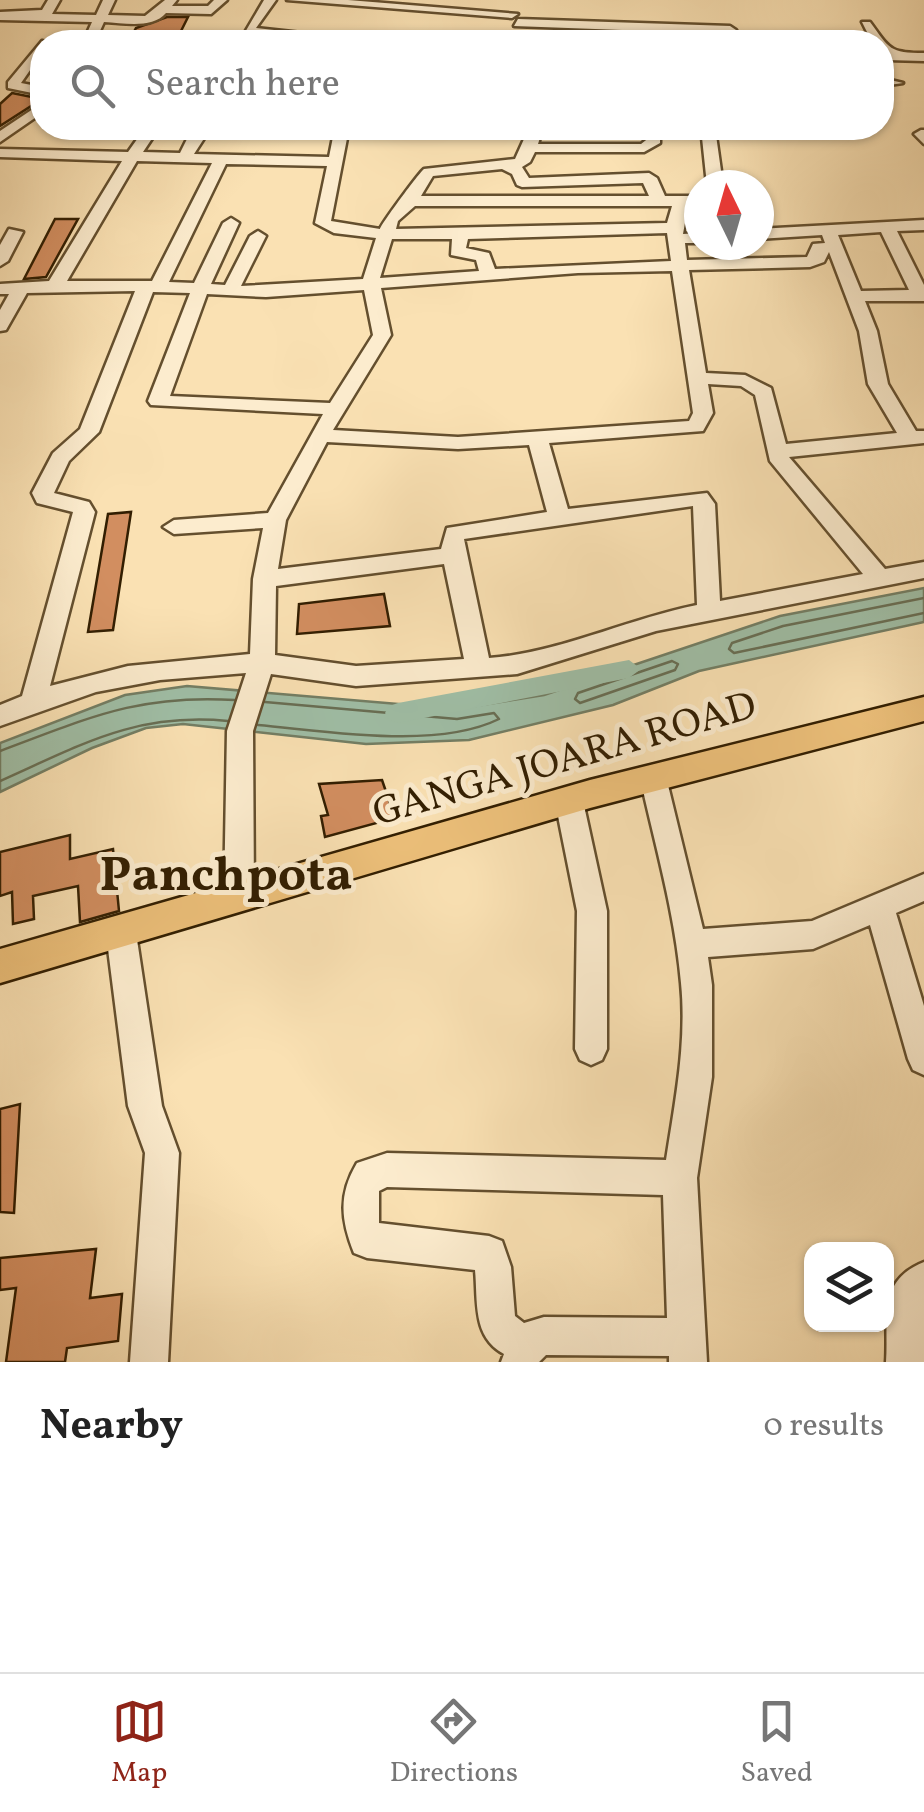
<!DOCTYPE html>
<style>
body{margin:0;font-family:Vollkorn,serif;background:#f2f2f2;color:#222}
.controls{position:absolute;right:30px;bottom:30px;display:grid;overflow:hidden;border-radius:20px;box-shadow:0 2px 8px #0004}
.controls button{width:90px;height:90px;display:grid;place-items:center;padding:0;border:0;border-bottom:2px solid #e0e0e0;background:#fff;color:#222;font:50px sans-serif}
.compass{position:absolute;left:684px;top:170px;width:90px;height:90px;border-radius:50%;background:#fff;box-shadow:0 2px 8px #0004;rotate:355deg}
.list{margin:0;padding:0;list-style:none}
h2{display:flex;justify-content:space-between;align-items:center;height:130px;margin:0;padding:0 40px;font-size:42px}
h2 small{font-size:32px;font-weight:400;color:#767676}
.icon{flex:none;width:55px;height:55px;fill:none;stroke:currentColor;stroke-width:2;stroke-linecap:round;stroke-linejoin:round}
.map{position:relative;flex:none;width:924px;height:1362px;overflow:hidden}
.search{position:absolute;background:#fff;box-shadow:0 2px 8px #0004;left:30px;right:30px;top:30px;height:110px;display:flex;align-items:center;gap:25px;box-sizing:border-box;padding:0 35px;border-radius:40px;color:#767676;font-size:38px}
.sheet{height:310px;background:#fff}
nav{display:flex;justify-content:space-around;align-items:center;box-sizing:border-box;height:140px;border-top:2px solid #e0e0e0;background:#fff;font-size:28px;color:#767676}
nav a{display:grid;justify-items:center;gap:5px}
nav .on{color:#8f2418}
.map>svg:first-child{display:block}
.water{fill:#9fbea6;stroke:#737e64;stroke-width:2.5}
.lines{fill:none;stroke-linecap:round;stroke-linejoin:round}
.shore{stroke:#686e54;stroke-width:2.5}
.canal{fill:#9fbea6;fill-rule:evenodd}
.building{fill:#d28e60;stroke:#321e01;stroke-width:2.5}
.minor-casing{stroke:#644f2e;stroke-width:5}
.major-casing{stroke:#321e01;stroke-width:5}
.minor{fill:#fcecce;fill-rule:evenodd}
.major{fill:#edc07a;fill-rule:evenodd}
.labels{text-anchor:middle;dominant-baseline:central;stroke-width:10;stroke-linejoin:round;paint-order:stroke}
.street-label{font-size:40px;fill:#321e01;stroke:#fcecce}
.district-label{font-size:50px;font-weight:bold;fill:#321e01;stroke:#fcecce}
</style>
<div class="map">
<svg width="924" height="1362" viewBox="0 0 924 1362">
<rect width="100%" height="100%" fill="#fae1b3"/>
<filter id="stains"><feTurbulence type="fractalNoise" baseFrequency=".002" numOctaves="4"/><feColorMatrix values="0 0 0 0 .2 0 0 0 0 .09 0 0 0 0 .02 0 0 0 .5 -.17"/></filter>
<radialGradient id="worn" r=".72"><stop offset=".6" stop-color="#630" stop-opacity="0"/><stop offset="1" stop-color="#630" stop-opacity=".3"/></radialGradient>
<path class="water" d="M924,588v34l-225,49 -86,34 -144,35 -103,4 -183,-20 -37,4 -54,20 -92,44v-49l125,-48 62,-9 270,23 87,-14 236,-79z"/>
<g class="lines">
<path class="shore" d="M924,598l-141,28 -51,17 -3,6 5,4 190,-40
M672,661l6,3 -3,6 -95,33 -5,-4 3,-6z
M258,725c69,6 178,25 241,-6l-5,-6 -37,6 -192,-17
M0,751c89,-33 138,-57 235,-51
M0,781c81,-36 136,-69 228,-60"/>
<path class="canal" d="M629,660l12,9 -12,9 -231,45 -9,-3 -4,-7 4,-7 9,-3z"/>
</g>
<path class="building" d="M167,17h21l-8,16h-8l-4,9 -39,-1 7,-13z
M12,93l30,6 -42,27v-22z
M55,219h23l-32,58 -22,2z
M131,512l-18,118 -25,2 20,-118z
M384,594l6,32 -93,8 2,-30z
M382,780l13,38 -70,19 -4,-21 7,-1 -9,-31z
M70,835v24l43,-10 6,62 -39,11 -2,-36 -45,10 1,23 -21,5 -1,-32 -12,4v-44z
M20,1104l-6,109 -14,-1v-103z
M96,1249l-6,49 32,-4 -4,47 -51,7 -2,14h-59l10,-74 -16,2v-32z"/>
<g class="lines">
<g class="minor-casing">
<path id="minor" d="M48,0h12l-8,14 44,1 7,-15h12l-7,15 37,1 20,-16h12l-5,6h36l6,-6h13l-16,14 -45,-1c-14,16 -41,10 -62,9l-9,20h-12l9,-20 -92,-2v-8l42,-2z
M264,0h12l-20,28 128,14h-44l-96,-8z
M287,0h61l170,14 -6,4z
M518,19l212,7 6,4 -6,4 -216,-8z
M862,22h8c20,27 19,31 54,31v8l-37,-1 -5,-6v-12h-10z
M42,41l5,1h-5v11l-21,30 21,4v8l-34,-7v-6z
M882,78l21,5 -21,3z
M42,103v10l-42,29v-11z
M145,128h14l-16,24 37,1 9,-18 13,-6 147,-1 -18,93 49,8c2,-6 39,-56 44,-60l91,-10 14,-31h14l-5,16h103l9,-7h10v6l-16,9h-109l-5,10 -8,5 7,11 120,-5 8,5 8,18h34v10h-11l-5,28 16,-1v10h-14l2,17 120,-3 6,-13 12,-1 -3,-8 -63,4v-10l165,-9v10l-27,1 27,54v16h-59l12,30 11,53 28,47h8v12l-135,14 96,112 39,-7v16l-268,53 -139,43 -161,12 -85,-12 -18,57 1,166 -5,9 -10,4 -10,-4 -5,-9 3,-166 19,-58 -86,7 -64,12 -96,34v-21l22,-9 51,-184 -36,-9 -5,-10 21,-40 27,-24 55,-138 -108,2 -21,37 -6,1v-21l9,-16h-9v-10l49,-3 73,-120 -122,-4v-8l128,3zM205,137h128l-4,20 -135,-3zM137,161l75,2 -60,118h-85zM226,164l101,2 -12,57 19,10 42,5 -13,41 -122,7 25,-50 -8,-5 -8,5 -25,49 -14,-1 28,-61 -8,-5 -8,5 -29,60 -25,-1zM502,169l10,5 5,11 5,2 121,-4 6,13h-228l12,-20zM415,206h257l-5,17 -271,6 2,-8zM881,232l28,58 -48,1 -23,-56zM667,233l4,28 -176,8 -6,-16 -23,-5 2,-9zM392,239h60l-1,16 25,5 3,11 -99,7zM829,252l30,79 9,53 29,49 -111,11 -15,-56 -26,-13 -39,-2 -17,-103 121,-3 14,-5zM672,271l21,142 -4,8 -231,16 -125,-7 58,-95 -10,-47 197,-15zM364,290l9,45 -43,68 -160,-7 37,-102 59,3zM153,292l37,1 -42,108 3,4 172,9 -55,99 -94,7 -11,7 11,7 89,-6 -10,51 -3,75 -122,12 -78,20 45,-174 -6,-10 -35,-9 15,-32 30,-29zM708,384l33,2 14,9 15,66 93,113 -143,27 -5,-97 -8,-11 -139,16 -19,-66 154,-12 10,-18zM327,442l131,7 71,-4 18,67 -100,16 -6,21 -163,20 8,-49zM693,506l4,99c-70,14 -138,48 -208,53l-25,-119zM444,564l20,95 -108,7 -81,-11 1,-69z
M701,128h14l8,57h-16z
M921,130h3v14l-10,-10z
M9,229l14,3 -15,29 -8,5v-21z
M653,766l10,3 3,8 37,152 109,-8 112,-47v27l-28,12 28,93v69l-11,-5 -5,-11 -38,-134 -57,24 -105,8 4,28v92l-15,101 10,184h-38v-6l-123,-1 -7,7h-38l3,-8c-32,-17 -26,-53 -29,-84l-108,-12 -13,-5c-13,-33 -16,-58 3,-90l30,-10 279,7c9,-58 21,-118 15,-177 -6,-70 -26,-138 -41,-206l3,-8zM387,1187l276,8 4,123 -123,-1 -20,6 -9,-7 -4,-49 -9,-26 -13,-5 -110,-13v-32z
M569,790l10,3 4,8 24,110v138l-5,11 -11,5 -11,-5 -5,-11 2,-138 -22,-110 4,-8z
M121,919l11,4 4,10 26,173 17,47 -11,209h-38l15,-209 -17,-47 -22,-173 4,-10z
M924,1262v100h-38c3,-42 -10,-81 38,-100z"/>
</g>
<g class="major-casing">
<path id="major" d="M924,697v24l-334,87 -590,175v-34l590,-169z"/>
</g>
<use href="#minor" class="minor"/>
<use href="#major" class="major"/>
</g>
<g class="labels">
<g class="street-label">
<text transform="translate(565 761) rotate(-16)">GANGA JOARA ROAD</text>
</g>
<g class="district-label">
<text x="226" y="877">Panchpota</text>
</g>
</g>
<rect width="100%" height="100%" filter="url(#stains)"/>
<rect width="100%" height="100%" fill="url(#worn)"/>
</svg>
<div class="controls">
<button><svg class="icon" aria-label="layers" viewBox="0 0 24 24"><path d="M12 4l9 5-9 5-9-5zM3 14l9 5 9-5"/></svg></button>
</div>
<svg class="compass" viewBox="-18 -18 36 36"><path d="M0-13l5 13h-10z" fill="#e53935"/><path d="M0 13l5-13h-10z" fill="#767676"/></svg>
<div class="search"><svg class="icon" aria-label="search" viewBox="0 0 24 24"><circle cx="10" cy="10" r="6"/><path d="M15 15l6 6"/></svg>Search here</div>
</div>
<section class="sheet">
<h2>Nearby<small>0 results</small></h2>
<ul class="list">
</ul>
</section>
<nav>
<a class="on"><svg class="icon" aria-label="map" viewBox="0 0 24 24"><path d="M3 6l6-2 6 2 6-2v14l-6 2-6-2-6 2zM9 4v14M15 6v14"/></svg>Map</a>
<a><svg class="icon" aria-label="directions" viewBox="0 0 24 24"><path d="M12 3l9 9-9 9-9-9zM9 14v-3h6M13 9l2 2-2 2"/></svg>Directions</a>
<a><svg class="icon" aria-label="saved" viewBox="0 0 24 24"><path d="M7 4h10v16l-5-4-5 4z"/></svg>Saved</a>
</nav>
